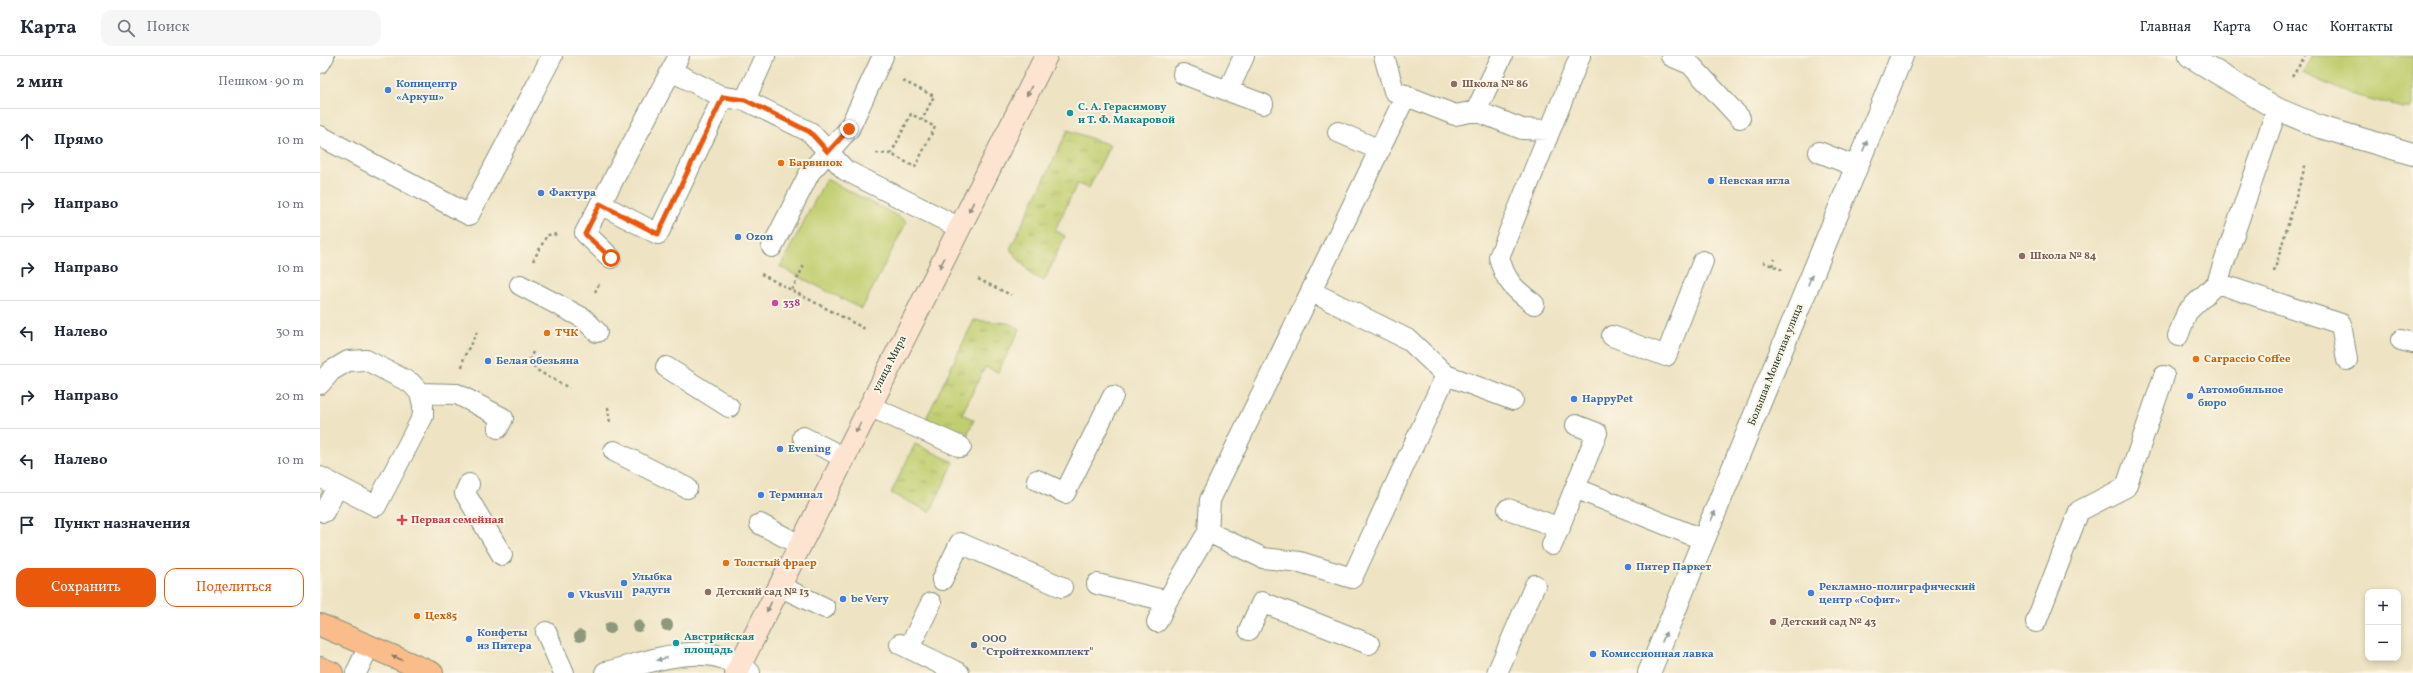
<!DOCTYPE html>
<html lang="ru">
<meta charset="utf-8">
<style>
body{margin:0;font-family:Vollkorn,serif;background:#f6f6f7;color:#1f2937}
.controls{position:absolute;right:12px;bottom:12px;display:grid;overflow:hidden;border-radius:8px;box-shadow:0 2px 6px #0003}
.controls button{width:36px;height:36px;display:grid;place-items:center;padding:0;border:0;border-bottom:1px solid #e0e1e3;background:#fff;color:#1f2937;font:20px sans-serif}
.stop{position:absolute;width:12px;height:12px;margin:-9px;border:3px solid #ea580c;border-radius:50%;background:#fff}
.stop.end{background:#ea580c;border-color:#fff;box-shadow:0 1px 4px #0008}
.list{margin:0;padding:0;list-style:none}
h2{display:flex;justify-content:space-between;align-items:center;height:52px;margin:0;padding:0 16px;font-size:17px}
h2 small{font-size:13px;font-weight:400;color:#747a83}
.list li{display:grid;grid-template-columns:26px 1fr auto;gap:12px;align-items:center;box-sizing:border-box;height:64px;padding:0 16px;border-top:1px solid #e0e1e3}
.list b{display:block;font-size:15px;white-space:nowrap}
.list em{font-size:13px;font-style:normal;color:#747a83}
.actions{display:flex;gap:8px;padding:12px 16px}
.actions a{flex:1;padding:9px 0;border:1px solid #ea580c;border-radius:12px;text-align:center;font-size:14px;color:#ea580c}
.actions .main{background:#ea580c;color:#fff}
.icon{flex:none;width:22px;height:22px;fill:none;stroke:currentColor;stroke-width:2;stroke-linecap:round;stroke-linejoin:round}
.map{position:relative;flex:none;width:2093px;height:617px;overflow:hidden}
header{display:flex;align-items:center;gap:24px;box-sizing:border-box;height:56px;padding:0 20px;background:#fff;border-bottom:1px solid #e0e1e3}
header strong{font-size:19px}
nav{display:flex;gap:22px;margin-inline-start:auto;font-size:14px}
.search{width:280px;height:36px;background:#f6f6f7;display:flex;align-items:center;gap:10px;box-sizing:border-box;padding:0 14px;border-radius:12px;color:#747a83;font-size:15px}
main{display:flex}
aside{flex:1;background:#fff}
.map>svg:first-child{display:block}
.grass{fill:url(#grass-tufts);stroke:#708652}
.green{fill:#c1ce70;stroke:#708652}
.lines{fill:none;stroke-linecap:round;stroke-linejoin:round}
.lane-casing{stroke:#86907c;stroke-width:22}
.street-casing{stroke:#86907c;stroke-width:24}
.secondary-casing{stroke:#86907c;stroke-width:24}
.primary-casing{stroke:#86907c;stroke-width:24}
.path{stroke:#86907c;stroke-width:2.5;stroke-dasharray:3 3;stroke-linecap:butt}
.lane{stroke:#fff;stroke-width:20}
.street{stroke:#fff;stroke-width:22}
.secondary{stroke:#fde4d1;stroke-width:22}
.primary{stroke:#fabc8b;stroke-width:22}
.tree{fill:#8e987b}
.oneway{fill:#8e9082}
.oneway2{fill:#8f9e9a}
.oneway3{fill:#82765b}
.route{stroke:#ea580c;stroke-width:5}
.education-dot{fill:#8d6e63;stroke:#fcf5e5;stroke-width:1.5}
.shop-dot{fill:#3f7fe0;stroke:#fcf5e5;stroke-width:1.5}
.culture-dot{fill:#0f9aa8;stroke:#fcf5e5;stroke-width:1.5}
.food-dot{fill:#e8710a;stroke:#fcf5e5;stroke-width:1.5}
.hotel-dot{fill:#d1479c;stroke:#fcf5e5;stroke-width:1.5}
.health-dot{fill:#e0444e;stroke:#fcf5e5;stroke-width:1.5}
.service-dot{fill:#5c6f8a;stroke:#fcf5e5;stroke-width:1.5}
.labels{text-anchor:middle;dominant-baseline:central;stroke-width:4;stroke-linejoin:round;paint-order:stroke}
.shop-label{font-size:11px;font-weight:bold;fill:#366cbe;stroke:#fcf5e5;text-anchor:start}
.education-label{font-size:11px;font-weight:bold;fill:#785e54;stroke:#fcf5e5;text-anchor:start}
.culture-label{font-size:11px;font-weight:bold;fill:#0d838f;stroke:#fcf5e5;text-anchor:start}
.food-label{font-size:11px;font-weight:bold;fill:#c56008;stroke:#fcf5e5;text-anchor:start}
.hotel-label{font-size:11px;font-weight:bold;fill:#b23c85;stroke:#fcf5e5;text-anchor:start}
.street-label{font-size:11px;fill:#1f3d34;stroke:#fcf5e5}
.health-label{font-size:11px;font-weight:bold;fill:#be3a42;stroke:#fcf5e5;text-anchor:start}
.service-label{font-size:11px;font-weight:bold;fill:#4e5e75;stroke:#fcf5e5;text-anchor:start}
</style>
<header>
<strong>Карта</strong>
<div class="search"><svg class="icon" aria-label="search" viewBox="0 0 24 24"><circle cx="10" cy="10" r="6"/><path d="M15 15l6 6"/></svg>Поиск</div>
<nav><a>Главная</a><a>Карта</a><a>О нас</a><a>Контакты</a></nav>
</header>
<main>
<aside>
<h2>2 мин<small>Пешком · 90 m</small></h2>
<ul class="list">
<li><svg class="icon" aria-label="ahead" viewBox="0 0 24 24"><path d="M12 20V5M6 11l6-6 6 6"/></svg><div><b>Прямо</b></div><em>10 m</em></li>
<li><svg class="icon" aria-label="right" viewBox="0 0 24 24"><path d="M7 20v-9h11M14 6l5 5-5 5"/></svg><div><b>Направо</b></div><em>10 m</em></li>
<li><svg class="icon" aria-label="right" viewBox="0 0 24 24"><path d="M7 20v-9h11M14 6l5 5-5 5"/></svg><div><b>Направо</b></div><em>10 m</em></li>
<li><svg class="icon" aria-label="left" viewBox="0 0 24 24"><path d="M17 20v-9H6M10 6l-5 5 5 5"/></svg><div><b>Налево</b></div><em>30 m</em></li>
<li><svg class="icon" aria-label="right" viewBox="0 0 24 24"><path d="M7 20v-9h11M14 6l5 5-5 5"/></svg><div><b>Направо</b></div><em>20 m</em></li>
<li><svg class="icon" aria-label="left" viewBox="0 0 24 24"><path d="M17 20v-9H6M10 6l-5 5 5 5"/></svg><div><b>Налево</b></div><em>10 m</em></li>
<li><svg class="icon" aria-label="arrive" viewBox="0 0 24 24"><path d="M6 21V4h12l-3 4 3 4H6"/></svg><div><b>Пункт назначения</b></div></li>
</ul>
<div class="actions"><a class="main">Сохранить</a><a>Поделиться</a></div>
</aside>
<div class="map">
<svg width="2093" height="617" viewBox="0 0 2093 617">
<defs>
<pattern id="grass-tufts" width="24" height="20" patternUnits="userSpaceOnUse"><rect width="24" height="20" fill="#c1ce70"/><path d="M3 7l-1-3M5 7V3M7 7l1-3M15 17l-1-3M17 17v-4M19 17l1-3" fill="none" stroke="#9ca85d"/></pattern>
</defs>
<rect width="100%" height="100%" fill="#fcf5e5"/>
<filter id="ink" filterUnits="userSpaceOnUse"><feTurbulence type="fractalNoise" baseFrequency=".025" numOctaves="2"/><feDisplacementMap in="SourceGraphic" scale="8" xChannelSelector="R" yChannelSelector="G"/><feConvolveMatrix kernelMatrix="1 2 1 2 8 2 1 2 1" color-interpolation-filters="sRGB"/></filter>
<filter id="wash" filterUnits="userSpaceOnUse"><feTurbulence type="fractalNoise" baseFrequency=".012" numOctaves="4" result="noise"/><feDisplacementMap in="SourceGraphic" scale="16" xChannelSelector="R" yChannelSelector="G"/><feGaussianBlur stdDeviation="0.9" result="paint"/><feColorMatrix in="noise" values="0 0 0 0 0 0 0 0 0 0 0 0 0 0 0 0 0 1.4 0 .05"/><feComposite in="paint" operator="in"/></filter>
<g filter="url(#wash)">
<rect width="100%" height="100%" fill="#eee3c3"/>
<path class="grass" d="M748,74l42,15 -21,43 -12,-4 -22,46 10,6 -21,45 -12,-6 -22,-26z
M654,264l34,3 12,6 -22,43 -13,-5 -23,47 12,6 -8,17 -40,-18z
M595,388l39,18 -24,50 -39,-19z"/>
<path class="green" d="M1992,0h101v50l-3,2h-7l-55,-15 -46,-20z
M506,123l81,42 -45,88 -82,-42z"/>
</g>
<g filter="url(#ink)">
<g class="lines">
<g class="lane-casing">
<path id="lane" d="M1064,0l10,35 61,24 21,-4 26,-55
M1351,0l19,8 50,54
M0,7l4,-7
M351,15l52,26 22,3 65,32 35,38 115,58
M863,18l80,30
M908,35l16,-35
M1086,39l-196,405 -2,32 55,26 37,4 52,16 94,-203
M425,44l20,-44
M1156,55l46,18 27,1
M1018,76l42,18
M0,80l149,79 83,-159
M1499,96l38,15
M280,148l58,30 65,-137
M452,191l38,-75 39,-43 34,-73
M291,202l-26,-25 94,-177
M1897,227l124,41 6,36
M200,229l63,33 14,14
M992,236l97,48 37,35 67,25
M1214,248c-20,-15 -29,-23 -35,-47l81,-201
M1292,280l54,20 37,-95
M1858,280l9,-24 30,-29 60,-174
M2081,284l12,3
M346,311l63,40
M0,328l11,-13 17,-10 18,-1 45,23 9,10 3,12v11l-47,90 -56,-29
M100,337l37,1 46,24 -5,10
M549,350l92,41
M1256,369l21,8 -22,55 129,52
M483,381l40,20
M294,395l73,37
M717,424l28,13 48,-97
M149,428l-4,9 37,62
M1188,453l52,19
M4,456l13,-25
M440,468l40,21
M1232,489l23,-57
M622,524l18,-37 102,44
M777,528l70,17
M459,530l46,22
M837,566l10,-21 41,-69
M1716,566l43,-111 47,-24 38,-111
M929,574l13,-28 107,42
M226,576l18,41
M580,588l59,29
M589,592l22,-45
M36,617l13,-27
M1177,617l38,-88"/>
</g>
<g class="street-casing">
<path id="street" d="M1870,0l87,53 43,18 93,27
M286,617c44,-11 105,-37 143,0
M1329,617l253,-617"/>
</g>
<g class="secondary-casing">
<path id="secondary" d="M416,617l310,-617"/>
</g>
<g class="primary-casing">
<path id="primary" d="M0,569l112,48
M0,612l12,5"/>
</g>
<path class="path" d="M1972,21l13,-21
M583,25l31,15 -12,24
M556,97l15,1 24,13 20,-40 -24,-13 -20,40
M213,205l14,-26 11,-1
M1443,206l20,8
M1452,210l3,-7
M1954,216l32,-109
M441,218l106,56
M658,223l33,16
M472,234l13,-27
M275,236l5,-10
M213,296l-5,11 12,9 29,16
M142,311l2,-10 13,-25
M288,351l2,17"/>
<use href="#lane" class="lane"/>
<use href="#street" class="street"/>
<use href="#secondary" class="secondary"/>
<use href="#primary" class="primary"/>
</g>
<g class="tree">
<circle cx="347" cy="569" r="6"/>
<circle cx="318" cy="570" r="6"/>
<circle cx="290" cy="572" r="6"/>
<circle cx="260" cy="580" r="6"/>
</g>
<defs><path id="oneway-solid" d="M-6-.8H1V-3.2L6.5 0L1 3.2V.8H-6Z"/></defs>
<g class="oneway">
<use href="#oneway-solid" transform="translate(709 35) rotate(117)"/>
<use href="#oneway-solid" transform="translate(651 151) rotate(117)"/>
<use href="#oneway-solid" transform="translate(622 207) rotate(117)"/>
<use href="#oneway-solid" transform="translate(538 372) rotate(116)"/>
<use href="#oneway-solid" transform="translate(449 551) rotate(116)"/>
</g>
<g class="oneway2">
<use href="#oneway-solid" transform="translate(1545 90) rotate(-68)"/>
<use href="#oneway-solid" transform="translate(1490 224) rotate(-68)"/>
<use href="#oneway-solid" transform="translate(1393 460) rotate(-68)"/>
<use href="#oneway-solid" transform="translate(1344 581) rotate(-68)"/>
<use href="#oneway-solid" transform="translate(342 603) rotate(166)"/>
</g>
<use class="oneway3" href="#oneway-solid" transform="translate(77 602) rotate(-157)"/>
</g>
<g class="lines" filter="url(#ink)">
<path class="route" d="M291,202l-26,-24 15,-30 58,30 65,-137 22,3 65,32 18,20 21,-23"/>
</g>
<g class="education-dot">
<circle cx="1134" cy="28" r="4"/>
<circle cx="1702" cy="200" r="4"/>
<circle cx="388" cy="536" r="4"/>
<circle cx="1453" cy="566" r="4"/>
</g>
<g class="shop-dot">
<circle cx="68" cy="34" r="4"/>
<circle cx="1391" cy="125" r="4"/>
<circle cx="221" cy="137" r="4"/>
<circle cx="418" cy="181" r="4"/>
<circle cx="168" cy="305" r="4"/>
<circle cx="1870" cy="340" r="4"/>
<circle cx="1254" cy="343" r="4"/>
<circle cx="460" cy="393" r="4"/>
<circle cx="441" cy="439" r="4"/>
<circle cx="1308" cy="511" r="4"/>
<circle cx="304" cy="527" r="4"/>
<circle cx="1491" cy="537" r="4"/>
<circle cx="251" cy="539" r="4"/>
<circle cx="523" cy="543" r="4"/>
<circle cx="149" cy="583" r="4"/>
<circle cx="1273" cy="598" r="4"/>
</g>
<g class="culture-dot">
<circle cx="750" cy="57" r="4"/>
<circle cx="356" cy="587" r="4"/>
</g>
<g class="food-dot">
<circle cx="461" cy="107" r="4"/>
<circle cx="227" cy="277" r="4"/>
<circle cx="1876" cy="303" r="4"/>
<circle cx="406" cy="507" r="4"/>
<circle cx="97" cy="560" r="4"/>
</g>
<circle class="hotel-dot" cx="455" cy="247" r="4"/>
<path class="health-dot" d="M80 458h4v4h4v4h-4v4h-4v-4h-4v-4h4z"/>
<circle class="service-dot" cx="654" cy="589" r="4"/>
<g class="labels">
<g class="shop-label">
<text x="76" y="28">Копицентр<tspan x="76" dy="13">«Аркуш»</tspan></text>
<text x="1399" y="125">Невская игла</text>
<text x="229" y="137">Фактура</text>
<text x="426" y="181">Ozon</text>
<text x="176" y="305">Белая обезьяна</text>
<text x="1878" y="334">Автомобильное<tspan x="1878" dy="13">бюро</tspan></text>
<text x="1262" y="343">HappyPet</text>
<text x="468" y="393">Evening</text>
<text x="449" y="439">Терминал</text>
<text x="1316" y="511">Питер Паркет</text>
<text x="312" y="521">Улыбка<tspan x="312" dy="13">радуги</tspan></text>
<text x="1499" y="531">Рекламно-полиграфический<tspan x="1499" dy="13">центр «Софит»</tspan></text>
<text x="259" y="539">VkusVill</text>
<text x="531" y="543">be Very</text>
<text x="157" y="577">Конфеты<tspan x="157" dy="13">из Питера</tspan></text>
<text x="1281" y="598">Комиссионная лавка</text>
</g>
<g class="education-label">
<text x="1142" y="28">Школа № 86</text>
<text x="1710" y="200">Школа № 84</text>
<text x="396" y="536">Детский сад № 13</text>
<text x="1461" y="566">Детский сад № 43</text>
</g>
<g class="culture-label">
<text x="758" y="51">С. А. Герасимову<tspan x="758" dy="13">и Т. Ф. Макаровой</tspan></text>
<text x="364" y="581">Австрийская<tspan x="364" dy="13">площадь</tspan></text>
</g>
<g class="food-label">
<text x="469" y="107">Барвинок</text>
<text x="235" y="277">ТЧК</text>
<text x="1884" y="303">Carpaccio Coffee</text>
<text x="414" y="507">Толстый фраер</text>
<text x="105" y="560">Цех85</text>
</g>
<g class="hotel-label">
<text x="463" y="247">338</text>
</g>
<g class="street-label">
<text transform="translate(570 308) rotate(-63)">улица Мира</text>
<text transform="translate(1456 309) rotate(-68)">Большая Монетная улица</text>
</g>
<g class="health-label">
<text x="91" y="464">Первая семейная</text>
</g>
<g class="service-label">
<text x="662" y="583">ООО<tspan x="662" dy="13">"Стройтехкомплект"</tspan></text>
</g>
</g>
</svg>
<div class="controls">
<button>+</button>
<button>−</button>
</div>
<div class="stop" style="left:291px;top:202px"></div>
<div class="stop end" style="left:529px;top:73px"></div>
</div>
</main>
